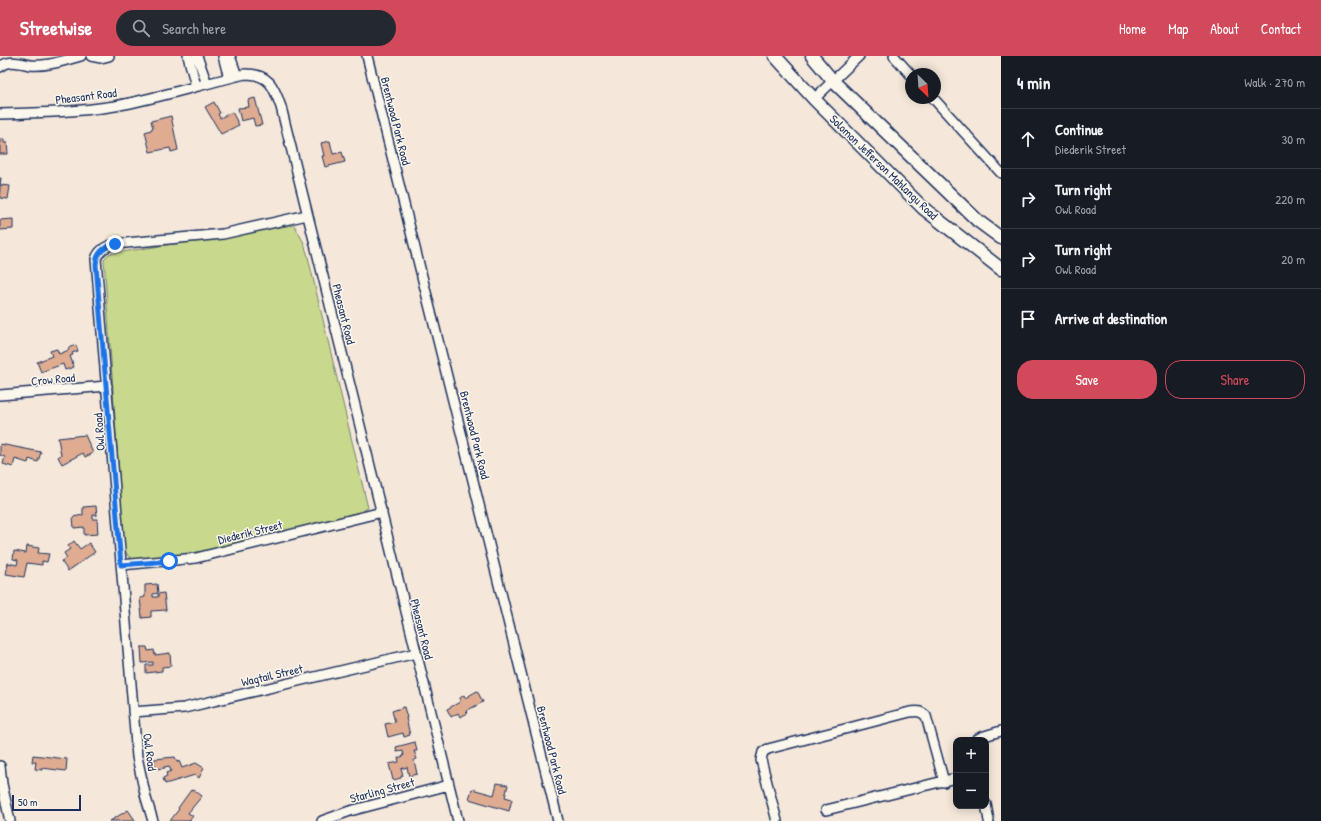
<!DOCTYPE html>
<meta charset="utf-8">
<style>
body{margin:0;font-family:"Patrick Hand",sans-serif;background:#242831;color:#f1f3f6}
.controls{position:absolute;right:12px;bottom:12px;display:grid;overflow:hidden;border-radius:8px;box-shadow:0 2px 10px #0003}
.controls button{width:36px;height:36px;display:grid;place-items:center;padding:0;border:0;border-bottom:1px solid #363941;background:#171b24;color:#f1f3f6;font:20px sans-serif}
.compass{position:absolute;left:905px;top:12px;width:36px;height:36px;border-radius:50%;background:#171b24;box-shadow:0 2px 10px #0003;rotate:155deg}
.scale{position:absolute;left:12px;bottom:10px;width:69px;box-sizing:border-box;padding-left:4px;border:2px solid #1b2f5e;border-top:0;font-size:11px;line-height:14px;white-space:nowrap;color:#1b2f5e;-webkit-text-stroke:3px #fbf7ec;paint-order:stroke}
.stop{position:absolute;width:12px;height:12px;margin:-9px;border:3px solid #1a73e8;border-radius:50%;background:#fff}
.stop.end{background:#1a73e8;border-color:#fff;box-shadow:0 1px 4px #0008}
.list{margin:0;padding:0;list-style:none}
h2{display:flex;justify-content:space-between;align-items:center;height:52px;margin:0;padding:0 16px;font-size:17px}
h2 small{font-size:13px;font-weight:400;color:#9ea1a6}
.list li{display:grid;grid-template-columns:26px 1fr auto;gap:12px;align-items:center;box-sizing:border-box;height:60px;padding:0 16px;border-top:1px solid #363941}
.list b{display:block;font-size:15px;white-space:nowrap}
.list p{margin:0;font-size:13px;white-space:nowrap;color:#9ea1a6}
.list em{font-size:13px;font-style:normal;color:#9ea1a6}
.actions{display:flex;gap:8px;padding:12px 16px}
.actions a{flex:1;padding:9px 0;border:1px solid #d1495b;border-radius:16px;text-align:center;font-size:14px;color:#d1495b}
.actions .main{background:#d1495b;color:#fff}
.icon{flex:none;width:22px;height:22px;fill:none;stroke:currentColor;stroke-width:2;stroke-linecap:round;stroke-linejoin:round}
.map{position:relative;flex:none;width:1001px;height:765px;overflow:hidden}
header{display:flex;align-items:center;gap:24px;box-sizing:border-box;height:56px;padding:0 20px;background:#d1495b;color:#fff}
header strong{font-size:19px}
nav{display:flex;gap:22px;margin-inline-start:auto;font-size:14px}
.search{width:280px;height:36px;background:#242831;display:flex;align-items:center;gap:10px;box-sizing:border-box;padding:0 14px;border-radius:22px;color:#9ea1a6;font-size:15px}
main{display:flex}
aside{flex:1;background:#171b24}
.map>svg:first-child{display:block}
.green{fill:#c8d88c;stroke:#728475}
.building{fill:#dfac91;stroke:#1b2f5e}
.lines{fill:none;stroke-linecap:round;stroke-linejoin:round}
.minor-casing{stroke:#1b2f5e;stroke-width:12}
.major-casing{stroke:#1b2f5e;stroke-width:15}
.minor{stroke:#fbf7ec;stroke-width:9}
.major{stroke:#fbf7ec;stroke-width:12}
.route{stroke:#1a73e8;stroke-width:5}
.labels{text-anchor:middle;dominant-baseline:central;stroke-width:3;stroke-linejoin:round;paint-order:stroke}
.street-label{font-size:12px;fill:#1b2f5e;stroke:#fbf7ec}
</style>
<header>
<strong>Streetwise</strong>
<div class="search"><svg class="icon" aria-label="search" viewBox="0 0 24 24"><circle cx="10" cy="10" r="6"/><path d="M15 15l6 6"/></svg>Search here</div>
<nav><a>Home</a><a>Map</a><a>About</a><a>Contact</a></nav>
</header>
<main>
<div class="map">
<svg width="1001" height="765" viewBox="0 0 1001 765">
<rect width="100%" height="100%" fill="#f5e8da"/>
<filter id="ink" filterUnits="userSpaceOnUse"><feTurbulence type="fractalNoise" baseFrequency=".025" numOctaves="2"/><feDisplacementMap in="SourceGraphic" scale="8" xChannelSelector="R" yChannelSelector="G"/><feConvolveMatrix kernelMatrix="1 2 1 2 8 2 1 2 1" color-interpolation-filters="sRGB"/></filter>
<g filter="url(#ink)">
<path class="green" d="M294,169l9,16 4,12 61,255 -8,4 -167,43 -60,4 -5,-3 -4,-7 -20,-290 5,-5z"/>
<path class="building" d="M255,42l7,27 -7,1 -2,-8 -12,3 -3,-13 11,-1 -1,-7z
M214,46l6,11 -2,1 2,4 12,-6 7,13 -18,9 -16,-27z
M171,60l7,34 -7,2 -1,-4 -20,4 -5,-20 6,-2v-1l2,-1 -2,-7z
M0,83h4v4h3l1,11h-8z
M330,85l3,13 9,-2 3,10 -20,5 -3,-11h2l-3,-13z
M0,122h1l-1,7 10,1 -2,13 -8,-1z
M13,163v10l-13,1v-10z
M76,289l2,6 -6,2 1,2 -3,1 4,11 -9,3 -2,-6 -22,8 -4,-10 15,-6 -2,-5 7,-2 2,5 10,-4 -1,-2z
M85,379l8,18 -8,4 -2,-4 -21,11 -4,-7 3,-2 -3,-17z
M0,388l41,8 -3,10 -9,-3 -1,4 -13,-4 -2,8 -10,-3 2,-7 -5,-2z
M96,450l1,9h-4v4h4l1,15 -14,1v-8l-10,1 -1,-11 10,-2v-8z
M74,485l6,8 9,-6 6,9 -27,19 -7,-10 6,-3 -3,-5 6,-4 -2,-3z
M27,490l12,2 -1,5 11,1 -2,8 -5,-1v4l-15,-2 -3,14 -18,-3 2,-11 9,2 1,-5 -5,-1 1,-8 12,2z
M157,528l1,9 -5,1v3h5v-3l6,-1 2,17 -15,1v6l-9,1 -2,-20 5,-1v-12z
M141,591h6l1,4 6,-1 1,5 15,-2 1,13 -9,1v4l-16,2v-8h7v-3l-11,1z
M477,635l6,11 -17,9 2,2 -8,4 -2,-4 -7,4 -4,-8 13,-7v-4l4,-3 1,3z
M404,651l3,11h-1l4,17 -6,2 -1,-4 -15,4 -3,-13 10,-2 -3,-11z
M415,686l2,9h-3l3,8 -3,1 3,14 -8,2 -2,-9 -6,2 2,7h-2v2l-8,2 -4,-16 10,-2 -1,-4 6,-2 -1,-5 -6,1 -1,-5z
M33,699l34,4 -1,12 -24,-3v2l-7,-1 1,-7h-4z
M175,701l2,5 2,-1 3,7 14,-5 8,5 -5,10 -4,-3 -30,9 -2,-6 4,-2 -1,-3 5,-2 -2,-5 -5,1 1,1 -10,1 -1,-10z
M497,727l11,2 -3,12 7,2 -3,12 -40,-12 3,-10 22,6z
M191,734l2,1 1,-1 8,6 -14,17 5,3 -4,5h-19l9,-12 -1,-1z
M128,754l7,10 -2,1h-23z"/>
<g class="lines">
<g class="minor-casing">
<path id="minor" d="M91,0l10,2 8,-2
M188,0l8,30
M197,0l10,28
M223,0l6,22
M230,0l7,20
M367,0l191,765
M894,0l17,19
M0,11c10,-8 19,-4 30,-2 17,2 35,-5 51,-9
M933,42l68,75
M814,43l45,-43
M0,58c39,-1 77,-2 115,-8 44,-8 87,-22 130,-32 25,0 29,13 36,33l177,714
M0,339l107,-9
M121,509l75,-7 186,-46
M133,656l51,-4 232,-55
M976,684l5,-3 20,-6
M0,710l2,18 8,37
M986,748l3,17
M826,754l130,-32
M153,765l-7,-23 -9,-41 -41,-498c3,-9 10,-13 19,-15l108,-10 84,-19
M322,765l28,-10 99,-26
M777,765l-16,-61 2,-8 5,-3 142,-37c7,-1 11,-1 16,4l18,66"/>
</g>
<g class="major-casing">
<path id="major" d="M775,0l39,43 109,109 78,61
M812,0l21,25 145,140 23,17"/>
</g>
<use href="#minor" class="minor"/>
<use href="#major" class="major"/>
</g>
</g>
<g class="lines" filter="url(#ink)">
<path class="route" d="M115,188c-11,3 -19,9 -19,21l25,300 48,-4"/>
</g>
<g class="labels">
<g class="street-label">
<text transform="translate(86 40) rotate(-7)">Pheasant Road</text>
<text transform="translate(396 65) rotate(76)">Brentwood Park Road</text>
<text transform="translate(884 111) rotate(44)">Solomon Jefferson Mahlangu Road</text>
<text transform="translate(344 258) rotate(76)">Pheasant Road</text>
<text transform="translate(53 323) rotate(-5)">Crow Road</text>
<text transform="translate(99 376) rotate(-94)">Owl Road</text>
<text transform="translate(475 379) rotate(76)">Brentwood Park Road</text>
<text transform="translate(250 476) rotate(-14)">Diederik Street</text>
<text transform="translate(422 573) rotate(76)">Pheasant Road</text>
<text transform="translate(272 619) rotate(-13)">Wagtail Street</text>
<text transform="translate(552 694) rotate(76)">Brentwood Park Road</text>
<text transform="translate(150 696) rotate(82)">Owl Road</text>
<text transform="translate(382 734) rotate(-15)">Starling Street</text>
</g>
</g>
</svg>
<div class="controls">
<button>+</button>
<button>−</button>
</div>
<svg class="compass" viewBox="-18 -18 36 36"><path d="M0-13l5 13h-10z" fill="#e53935"/><path d="M0 13l5-13h-10z" fill="#9ea1a6"/></svg>
<div class="scale">50 m</div>
<div class="stop" style="left:169px;top:505px"></div>
<div class="stop end" style="left:115px;top:188px"></div>
</div>
<aside>
<h2>4 min<small>Walk · 270 m</small></h2>
<ul class="list">
<li><svg class="icon" aria-label="ahead" viewBox="0 0 24 24"><path d="M12 20V5M6 11l6-6 6 6"/></svg><div><b>Continue</b><p>Diederik Street</p></div><em>30 m</em></li>
<li><svg class="icon" aria-label="right" viewBox="0 0 24 24"><path d="M7 20v-9h11M14 6l5 5-5 5"/></svg><div><b>Turn right</b><p>Owl Road</p></div><em>220 m</em></li>
<li><svg class="icon" aria-label="right" viewBox="0 0 24 24"><path d="M7 20v-9h11M14 6l5 5-5 5"/></svg><div><b>Turn right</b><p>Owl Road</p></div><em>20 m</em></li>
<li><svg class="icon" aria-label="arrive" viewBox="0 0 24 24"><path d="M6 21V4h12l-3 4 3 4H6"/></svg><div><b>Arrive at destination</b></div></li>
</ul>
<div class="actions"><a class="main">Save</a><a>Share</a></div>
</aside>
</main>
